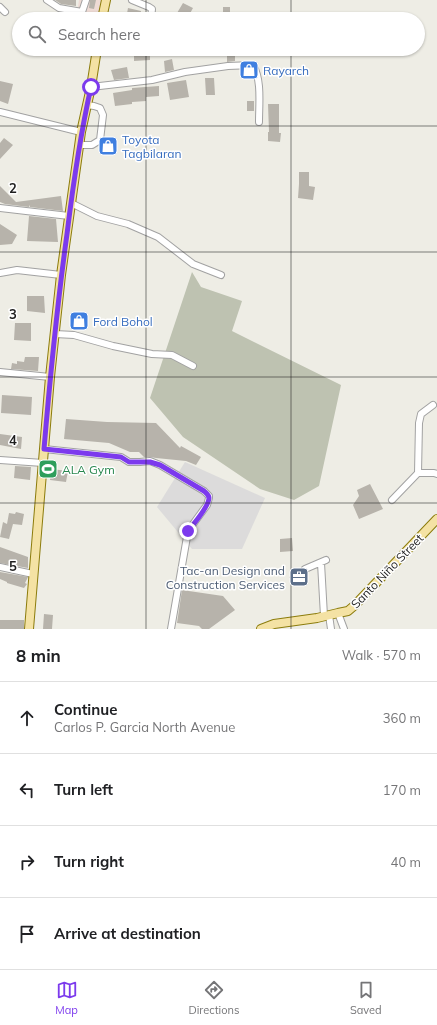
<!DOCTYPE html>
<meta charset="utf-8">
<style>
body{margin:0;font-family:Mulish,sans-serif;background:#f6f6f6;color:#202124}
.stop{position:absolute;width:12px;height:12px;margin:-9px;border:3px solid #7c3aed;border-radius:50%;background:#fff}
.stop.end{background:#7c3aed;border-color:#fff;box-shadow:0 1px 4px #0008}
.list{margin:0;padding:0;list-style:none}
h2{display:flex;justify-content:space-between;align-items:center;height:52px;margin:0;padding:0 16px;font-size:17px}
h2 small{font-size:13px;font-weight:400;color:#757577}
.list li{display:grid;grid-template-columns:26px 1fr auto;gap:12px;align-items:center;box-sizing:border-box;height:72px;padding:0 16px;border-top:1px solid #e0e0e0}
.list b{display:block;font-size:15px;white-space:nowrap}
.list p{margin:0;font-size:13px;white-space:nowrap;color:#757577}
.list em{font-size:13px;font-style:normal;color:#757577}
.icon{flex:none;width:22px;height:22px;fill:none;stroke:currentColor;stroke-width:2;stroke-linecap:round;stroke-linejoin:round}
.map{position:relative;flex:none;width:437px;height:629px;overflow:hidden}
.search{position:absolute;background:#fff;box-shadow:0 1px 3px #0004;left:12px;right:12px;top:12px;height:44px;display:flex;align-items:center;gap:10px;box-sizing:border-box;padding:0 14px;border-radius:22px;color:#757577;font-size:15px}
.sheet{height:340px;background:#fff}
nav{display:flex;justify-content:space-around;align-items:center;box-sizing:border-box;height:56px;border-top:1px solid #e0e0e0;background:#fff;font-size:11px;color:#757577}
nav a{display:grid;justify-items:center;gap:2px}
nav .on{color:#7c3aed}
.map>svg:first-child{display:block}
.residential{fill:#dcdbdb}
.commercial{fill:#eedbd5}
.construction{fill:#bec2b1}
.building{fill:#b7b3ab}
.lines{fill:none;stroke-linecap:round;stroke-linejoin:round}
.minor-casing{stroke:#a2a2a2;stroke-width:8}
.major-casing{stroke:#8c7c0c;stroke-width:10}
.minor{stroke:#fff;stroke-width:6}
.major{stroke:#f4e2a4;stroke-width:8}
.route{stroke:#7c3aed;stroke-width:5}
.grid{fill:none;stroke:#1e1e1e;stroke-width:1;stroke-opacity:0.55}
.labels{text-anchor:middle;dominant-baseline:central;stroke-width:3;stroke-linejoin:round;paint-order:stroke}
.shop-label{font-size:12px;fill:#366cbe;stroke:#fff;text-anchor:start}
.leisure-label{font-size:12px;fill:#27864d;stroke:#fff;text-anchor:start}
.service-label{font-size:12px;fill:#4e5e75;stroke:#fff;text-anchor:end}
.street-label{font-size:12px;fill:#1e1e1e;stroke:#fff}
.grid-label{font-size:13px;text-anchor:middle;font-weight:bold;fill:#1e1e1e;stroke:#fff;stroke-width:3;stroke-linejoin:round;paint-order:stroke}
</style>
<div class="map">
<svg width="437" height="629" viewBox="0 0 437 629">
<rect width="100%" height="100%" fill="#eeede5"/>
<path class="residential" d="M185,462l80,36 -23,51h-50l-35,-42z"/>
<path class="commercial" d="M79,0h25l-4,19h-11l-12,-6z"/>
<path class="construction" d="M192,272l9,15 41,14 -10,30 109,54 -22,101 -25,14 -34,-11 -77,-52 -33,-39z"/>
<path class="building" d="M55,0h21v6l-15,-2z
M90,0h6l-2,9 -5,-1z
M183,3l10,5 -6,11 -10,-6z
M223,7h7v5h9v7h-19l-1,-7h4z
M128,8l13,3 -1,8h-14z
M134,49h16v11l-16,1z
M227,49h8v12l-8,1z
M172,59l2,11 -9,2 -1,-11z
M127,67l2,11 -15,2 -3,-10z
M205,78h9l1,17h-9z
M186,80l3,17 -19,3 -3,-17z
M0,81l13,3 -5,20 -8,-3z
M159,86v10l-13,1v4l-14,1v2l-17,2 -2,-13 19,-3v-2z
M247,101h7v10h-7z
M268,104h11v29h2l-1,9 -12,-1v-9h1z
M4,138l9,7 -13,14v-16z
M299,172h10v14l6,1 -2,13 -15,-2 1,-14z
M0,186l16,16 45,-6 2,15 -33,-4v-2l-1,2 -24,-3 -5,-2z
M29,216l27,3 2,23 -31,-1z
M0,224l17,11 -5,9 -12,1z
M27,296h17l1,17 -18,-2z
M15,323h16v18l-17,-1z
M25,357h14l-1,14 -27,-2 1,-6 5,1v-3l7,1z
M2,395l30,2 -1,18 -30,-2z
M66,419l41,3 49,1 24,25 1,-2 20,11 -5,8 -10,-4 -30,-3 -6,-1h-6l-5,-5h-9l-21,-9 -45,-4z
M0,434l22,3 -1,12 -21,-4z
M15,466l16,1 -1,13 -16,-2z
M51,469l17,2 -2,11 -16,-2z
M370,484l13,25 -24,10 -6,-14 6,-9 -2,-6z
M16,512l8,2 -2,11 -9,-1 -4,15 -9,-2 3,-15 4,2 2,-11 6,1z
M292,538l1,13 -13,1v-13z
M0,547l28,10v11l-28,-5z
M301,571l5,7v4l-12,1 -1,-2 -4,-4 7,-2z
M0,572l28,5 -3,6 2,1 -3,4 -17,-5v-1l-7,-3z
M182,590l41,6 12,14 -26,19h-7l-3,-3 -22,-3z
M44,614l9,1 -1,14h-9z
M0,620h24v9h-24z"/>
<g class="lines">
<g class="minor-casing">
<path id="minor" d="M47,0l12,8 23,4 4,-12
M132,0l17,7 3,2 -1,10
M0,7l5,5
M91,87l61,-7 33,-8 43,-6 25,-1c9,15 6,39 6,57
M0,112l81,20
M79,145h13l8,-5 3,-25 -3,-7 -6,-2 -7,-1
M71,203l26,13 31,8 30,13 35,27 28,11
M0,208l69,8
M0,273l17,-3 44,5
M55,334l19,1 39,11 39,8 20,1 21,11
M0,372l50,5
M44,449l77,8 8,5h11l10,-1 10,4 44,26 5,5v2l-2,7 -19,26 -17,98
M0,460l43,3
M418,473l1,-50 2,-9 12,-9
M392,500l26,-27h16l3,1
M321,563l3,53
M0,567l33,7
M305,569l21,-9
M338,613l6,16
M329,615l2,14"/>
</g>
<g class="major-casing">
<path id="major" d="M102,19l4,-19
M29,629l21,-252 11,-102 20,-143 10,-45 6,-38
M261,629l13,-5 43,-6 21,-5 10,-2 7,-6 82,-86"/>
</g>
<use href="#minor" class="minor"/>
<use href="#major" class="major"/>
</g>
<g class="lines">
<path class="route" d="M91,87c-11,49 -18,98 -24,147 -10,72 -17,144 -23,215l77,8 8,5h21l10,3 44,26c2,2 5,4 5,7 0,8 -16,27 -21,33"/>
</g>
<path class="grid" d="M146,0v19M291,0v19M146,49v580M291,49v580M0,126h437M0,252h437M0,377h437M0,503h437"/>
<defs>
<g id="shop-square" transform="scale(1)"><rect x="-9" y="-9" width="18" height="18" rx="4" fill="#3f7fe0" stroke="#fff"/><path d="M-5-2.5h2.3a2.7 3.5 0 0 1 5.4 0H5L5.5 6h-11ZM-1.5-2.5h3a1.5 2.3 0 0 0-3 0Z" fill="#fff"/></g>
<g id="stadium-square" transform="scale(1)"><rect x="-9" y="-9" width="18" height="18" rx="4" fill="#2e9e5b" stroke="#fff"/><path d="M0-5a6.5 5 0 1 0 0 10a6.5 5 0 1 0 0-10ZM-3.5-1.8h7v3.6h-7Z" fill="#fff"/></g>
<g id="office-square" transform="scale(1)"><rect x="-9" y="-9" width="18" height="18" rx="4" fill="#5c6f8a" stroke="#fff"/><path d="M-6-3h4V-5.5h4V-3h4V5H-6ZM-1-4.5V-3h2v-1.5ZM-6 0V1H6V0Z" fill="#fff"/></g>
</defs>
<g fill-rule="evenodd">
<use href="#shop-square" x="249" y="70"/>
<use href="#shop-square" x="108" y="146"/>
<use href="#shop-square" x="79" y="321"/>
<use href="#stadium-square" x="48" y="469"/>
<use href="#office-square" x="299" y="577"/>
</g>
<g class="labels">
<g class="shop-label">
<text x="263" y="70">Rayarch</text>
<text x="122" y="139">Toyota<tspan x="122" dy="14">Tagbilaran</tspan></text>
<text x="93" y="321">Ford Bohol</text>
</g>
<g class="leisure-label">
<text x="62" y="469">ALA Gym</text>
</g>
<g class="service-label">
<text x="285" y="570">Tac-an Design and<tspan x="285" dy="14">Construction Services</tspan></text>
</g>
<g class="street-label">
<text transform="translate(387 571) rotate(-46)">Santo Niño Street</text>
</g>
</g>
<g class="grid-label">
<text x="13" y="193">2</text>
<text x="13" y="319">3</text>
<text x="13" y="445">4</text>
<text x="13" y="571">5</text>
</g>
</svg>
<div class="stop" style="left:91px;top:87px"></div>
<div class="stop end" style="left:188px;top:531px"></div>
<div class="search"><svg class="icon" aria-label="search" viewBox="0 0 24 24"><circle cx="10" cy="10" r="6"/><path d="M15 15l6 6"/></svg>Search here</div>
</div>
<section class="sheet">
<h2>8 min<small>Walk · 570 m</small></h2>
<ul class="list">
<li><svg class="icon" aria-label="ahead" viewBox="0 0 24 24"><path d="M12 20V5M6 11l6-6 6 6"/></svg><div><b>Continue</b><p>Carlos P. Garcia North Avenue</p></div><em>360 m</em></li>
<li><svg class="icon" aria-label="left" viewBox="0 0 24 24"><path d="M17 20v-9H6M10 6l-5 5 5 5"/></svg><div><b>Turn left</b></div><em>170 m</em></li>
<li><svg class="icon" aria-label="right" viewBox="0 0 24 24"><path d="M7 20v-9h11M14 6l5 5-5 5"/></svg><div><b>Turn right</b></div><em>40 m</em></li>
<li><svg class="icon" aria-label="arrive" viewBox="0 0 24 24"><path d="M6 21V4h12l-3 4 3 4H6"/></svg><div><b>Arrive at destination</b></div></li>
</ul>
</section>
<nav>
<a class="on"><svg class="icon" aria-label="map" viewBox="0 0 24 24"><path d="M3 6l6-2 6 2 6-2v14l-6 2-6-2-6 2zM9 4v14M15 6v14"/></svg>Map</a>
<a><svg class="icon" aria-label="directions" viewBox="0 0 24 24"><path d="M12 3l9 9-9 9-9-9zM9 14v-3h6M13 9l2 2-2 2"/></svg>Directions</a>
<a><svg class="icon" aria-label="saved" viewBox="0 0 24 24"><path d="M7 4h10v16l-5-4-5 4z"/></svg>Saved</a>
</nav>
